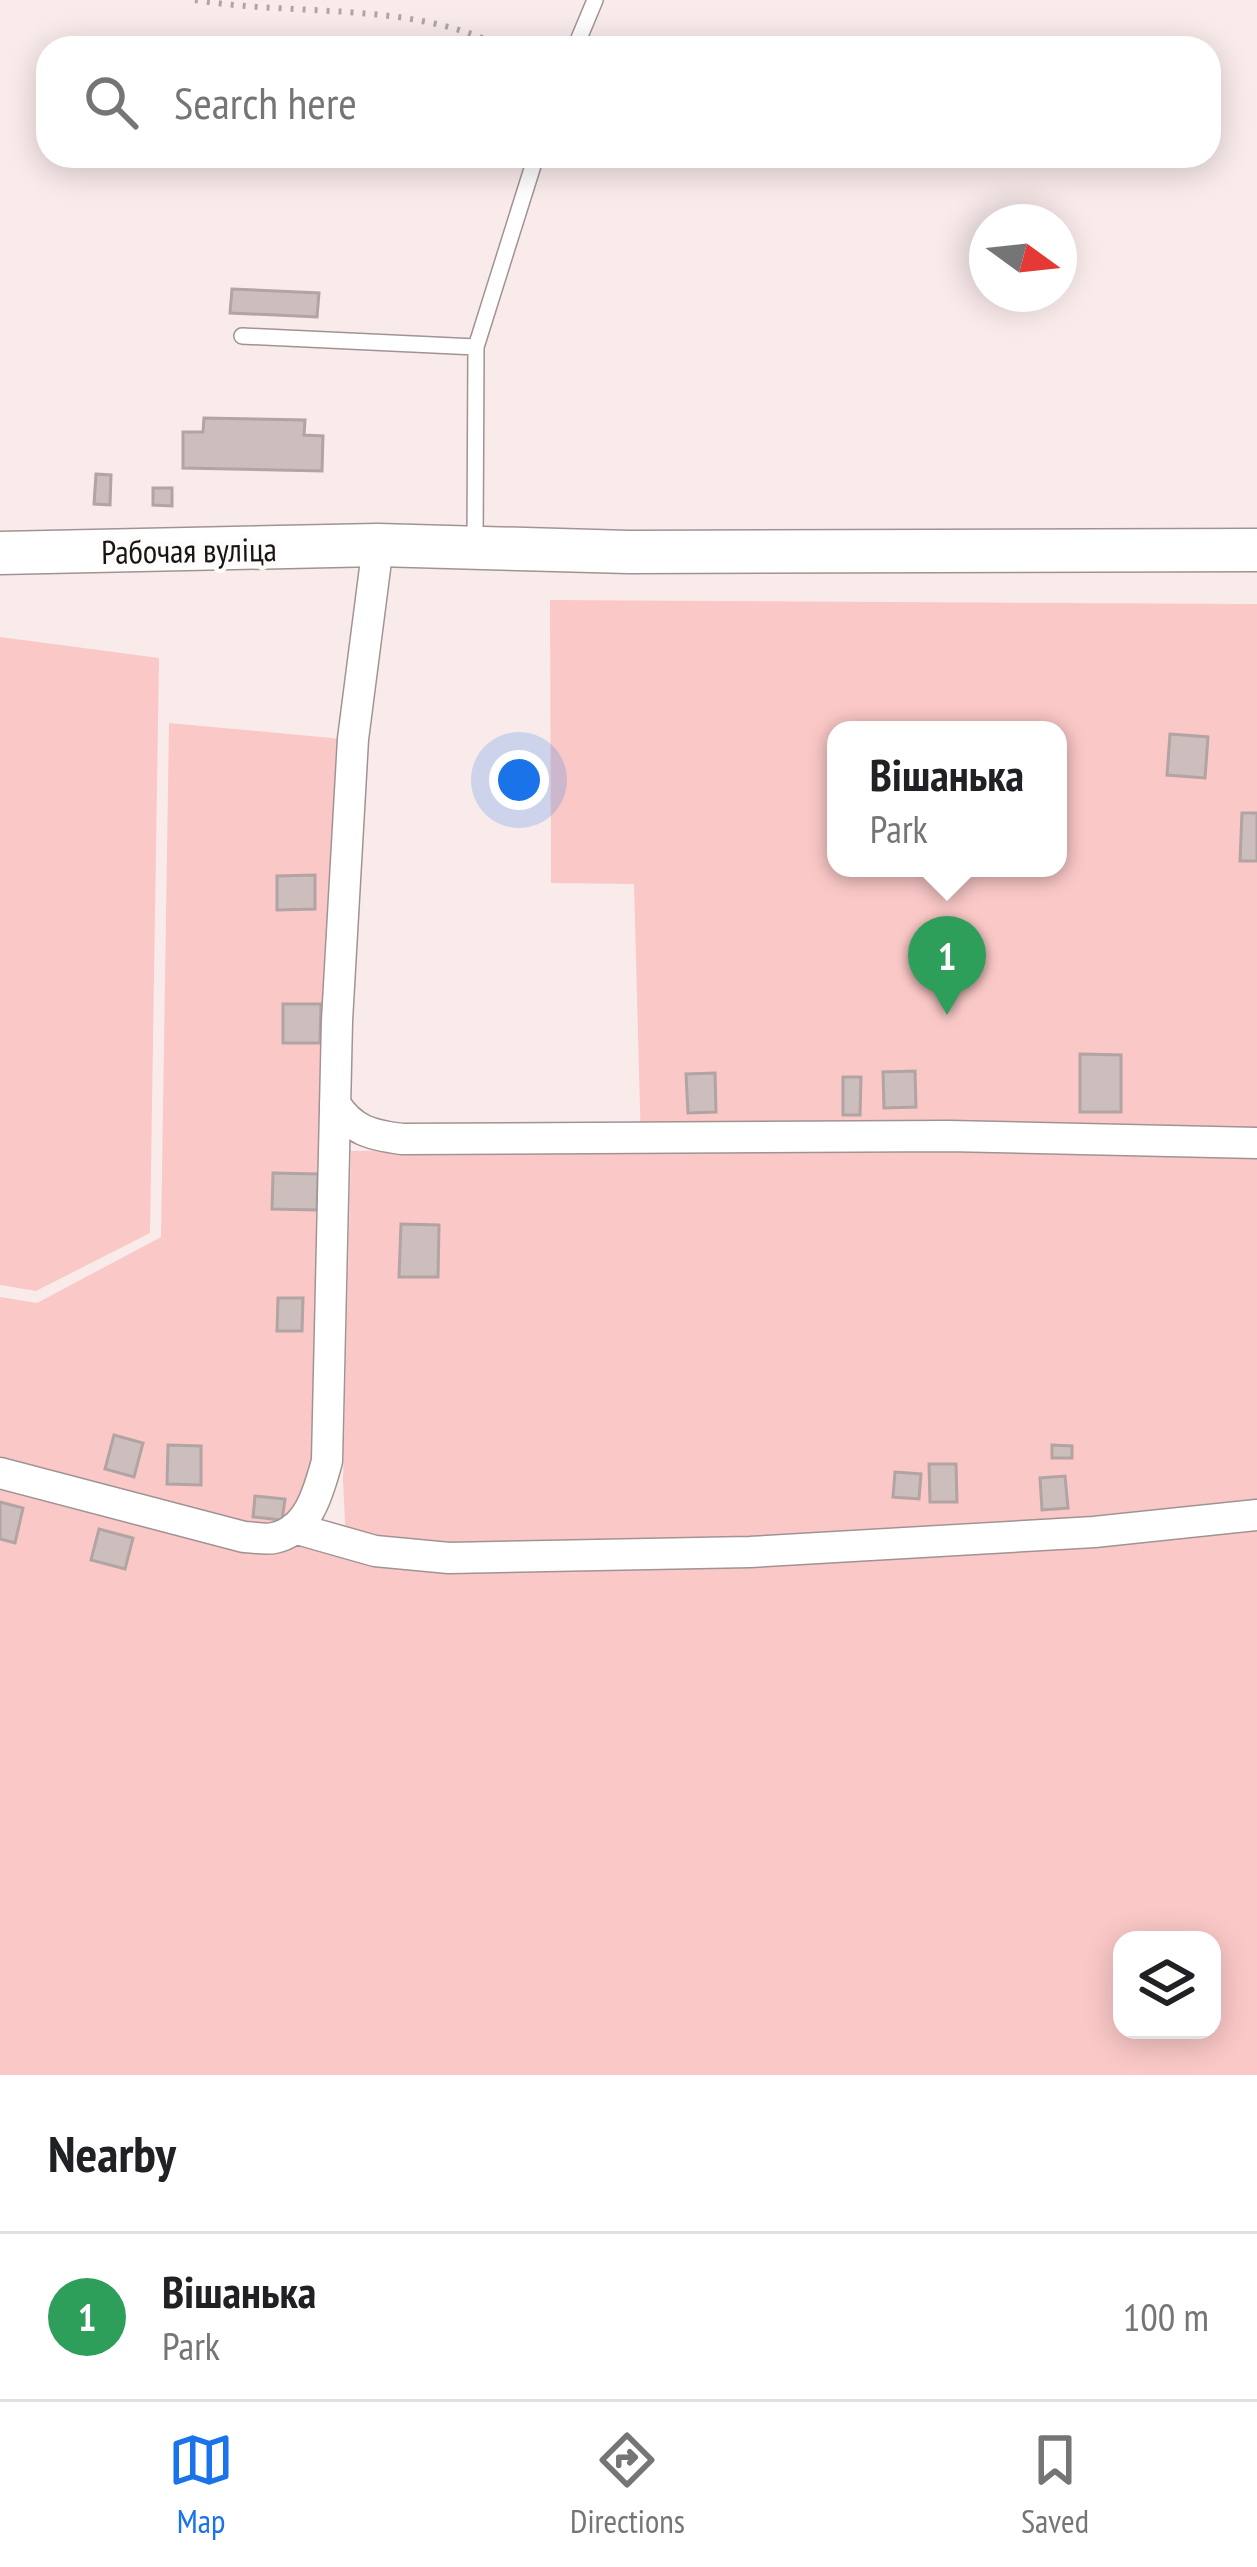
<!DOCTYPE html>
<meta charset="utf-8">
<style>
body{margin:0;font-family:"PT Sans Narrow",sans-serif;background:#f2f2f2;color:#202124}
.controls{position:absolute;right:36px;bottom:36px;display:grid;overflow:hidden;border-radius:24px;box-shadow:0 6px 30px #0003}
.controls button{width:108px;height:108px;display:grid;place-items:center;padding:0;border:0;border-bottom:3px solid #e0e0e0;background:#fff;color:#202124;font:60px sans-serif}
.compass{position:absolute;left:969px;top:204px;width:108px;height:108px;border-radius:50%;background:#fff;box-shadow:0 6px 30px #0003;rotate:105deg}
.you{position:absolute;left:519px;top:780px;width:42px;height:42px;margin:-30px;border:9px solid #fff;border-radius:50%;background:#1a73e8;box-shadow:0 0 0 18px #1a73e833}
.badge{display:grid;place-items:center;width:78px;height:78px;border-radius:50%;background:#1a73e8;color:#fff;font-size:39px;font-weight:700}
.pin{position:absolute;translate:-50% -99px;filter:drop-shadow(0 3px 6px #0008)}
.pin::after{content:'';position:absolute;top:63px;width:42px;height:36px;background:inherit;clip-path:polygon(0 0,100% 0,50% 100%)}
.popup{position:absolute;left:827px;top:721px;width:240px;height:156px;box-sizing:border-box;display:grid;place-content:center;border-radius:24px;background:#fff;filter:drop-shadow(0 3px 9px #0005);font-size:39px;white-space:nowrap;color:#757577}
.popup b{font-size:45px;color:#202124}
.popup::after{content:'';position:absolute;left:50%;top:100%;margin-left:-24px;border:24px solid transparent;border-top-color:#fff}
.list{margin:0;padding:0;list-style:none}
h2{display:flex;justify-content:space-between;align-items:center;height:156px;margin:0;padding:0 48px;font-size:51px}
h2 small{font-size:39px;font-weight:400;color:#757577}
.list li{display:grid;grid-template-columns:78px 1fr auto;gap:36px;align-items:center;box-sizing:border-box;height:168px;padding:0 48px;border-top:3px solid #e0e0e0}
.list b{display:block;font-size:45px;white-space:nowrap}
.list p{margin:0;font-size:39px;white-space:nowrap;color:#757577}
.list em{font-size:39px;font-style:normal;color:#757577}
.icon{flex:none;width:66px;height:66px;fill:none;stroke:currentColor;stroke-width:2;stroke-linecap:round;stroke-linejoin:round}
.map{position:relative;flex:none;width:1257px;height:2075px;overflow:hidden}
.search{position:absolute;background:#fff;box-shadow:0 6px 30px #0003;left:36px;right:36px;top:36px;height:132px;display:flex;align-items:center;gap:30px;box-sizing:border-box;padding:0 42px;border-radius:36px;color:#757577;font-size:45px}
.sheet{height:324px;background:#fff}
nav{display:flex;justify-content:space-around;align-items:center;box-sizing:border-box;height:168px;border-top:3px solid #e0e0e0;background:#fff;font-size:33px;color:#757577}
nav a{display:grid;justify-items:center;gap:6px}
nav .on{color:#1a73e8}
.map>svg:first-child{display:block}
.green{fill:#fac8c7;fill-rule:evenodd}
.building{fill:#ccbebd;stroke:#b1a4a3;stroke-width:3}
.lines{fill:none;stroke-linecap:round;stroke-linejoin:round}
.lane-casing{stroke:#a19393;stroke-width:18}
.street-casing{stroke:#a19393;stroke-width:33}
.secondary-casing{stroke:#a19393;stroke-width:45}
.path{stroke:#b0a4a4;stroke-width:6;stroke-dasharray:3 9;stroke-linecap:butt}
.lane{stroke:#fff;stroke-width:15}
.street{stroke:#fff;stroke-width:30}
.secondary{stroke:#fff;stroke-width:42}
.labels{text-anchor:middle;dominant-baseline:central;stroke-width:9;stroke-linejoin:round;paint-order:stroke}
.street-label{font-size:33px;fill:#191414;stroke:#fefbfb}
</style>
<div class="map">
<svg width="1257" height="2075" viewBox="0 0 1257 2075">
<rect width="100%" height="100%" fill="#faebeb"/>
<path class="green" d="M550,600l707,4v1471h-1257v-778l37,6 124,-66 8,-514 173,16 -22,720 -16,48 43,54 -4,-80 8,-330 290,-5 -7,-262 -83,-1zM836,730h222v138h-222zM1122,1940h90v90h-90z
M0,637l159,21 -9,575 -114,58 -36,-6z"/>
<path class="building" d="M232,289l87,4 -2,24 -87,-4z
M204,418l101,2 -1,15 19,1 -1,35 -139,-3v-36h20z
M96,474l15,1 -1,30 -16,-1z
M153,488h19v18l-19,-1z
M1170,734l38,3 -3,41 -38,-3z
M1242,813h15v48h-17z
M315,875v34l-38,1v-34z
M283,1004h38l-1,39h-37z
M1080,1054l41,1v57h-41z
M915,1071l1,36 -32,1 -1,-36z
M715,1073l1,39 -28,1 -2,-39z
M843,1077h18l-1,38h-17z
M273,1173l45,1 -1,36 -45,-1z
M401,1224l38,1 -1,52h-39z
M278,1298h25l-1,33h-25z
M114,1435l29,8 -9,34 -29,-8z
M168,1445l33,1v39l-34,-1z
M1052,1445l20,1v12h-20z
M929,1464h27l1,38h-27z
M895,1472l26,2 -2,25 -26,-2z
M1065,1476l3,32 -26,2 -2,-32z
M255,1496l30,3 -3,21 -29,-3z
M0,1502l23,6 -8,35 -15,-4z
M99,1529l34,9 -8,31 -34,-9z"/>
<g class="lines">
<g class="lane-casing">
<path id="lane" d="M575,48l20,-48
M242,336l234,11
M475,545l1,-198 60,-191"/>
</g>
<g class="street-casing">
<path id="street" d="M335,1104c18,27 36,31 67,35l547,-3 308,7
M0,1473l244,64c9,0 21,3 30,1 35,-7 45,-48 53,-77l10,-440 16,-282 25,-194
M294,1528l81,23 74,7 301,-6 344,-20 163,-17"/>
</g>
<g class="secondary-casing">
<path id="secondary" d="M0,553l378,-8 251,7 628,-2"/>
</g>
<path class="path" d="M195,0c104,17 213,0 310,48"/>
<use href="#lane" class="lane"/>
<use href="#street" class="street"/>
<use href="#secondary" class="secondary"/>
</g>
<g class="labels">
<g class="street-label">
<text transform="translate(189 550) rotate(-1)">Рабочая вуліца</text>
</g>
</g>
</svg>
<div class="controls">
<button><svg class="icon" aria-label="layers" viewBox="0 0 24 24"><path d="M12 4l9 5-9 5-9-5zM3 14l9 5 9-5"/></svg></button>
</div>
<svg class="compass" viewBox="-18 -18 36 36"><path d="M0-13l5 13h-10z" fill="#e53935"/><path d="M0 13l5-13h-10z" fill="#757577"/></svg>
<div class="you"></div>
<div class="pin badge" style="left:947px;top:1015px;background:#2e9e5b">1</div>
<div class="popup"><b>Вішанька</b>Park</div>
<div class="search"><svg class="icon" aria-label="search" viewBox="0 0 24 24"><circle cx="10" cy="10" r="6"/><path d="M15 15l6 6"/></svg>Search here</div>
</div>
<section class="sheet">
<h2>Nearby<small></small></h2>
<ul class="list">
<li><span class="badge" style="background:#2e9e5b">1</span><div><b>Вішанька</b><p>Park</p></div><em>100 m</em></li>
</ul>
</section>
<nav>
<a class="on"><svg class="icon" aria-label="map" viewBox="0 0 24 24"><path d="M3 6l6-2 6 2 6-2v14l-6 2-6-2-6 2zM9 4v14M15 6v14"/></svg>Map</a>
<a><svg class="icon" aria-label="directions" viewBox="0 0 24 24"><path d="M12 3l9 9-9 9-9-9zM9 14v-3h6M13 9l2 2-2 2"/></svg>Directions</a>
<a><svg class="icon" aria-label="saved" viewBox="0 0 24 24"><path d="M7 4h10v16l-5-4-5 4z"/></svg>Saved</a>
</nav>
